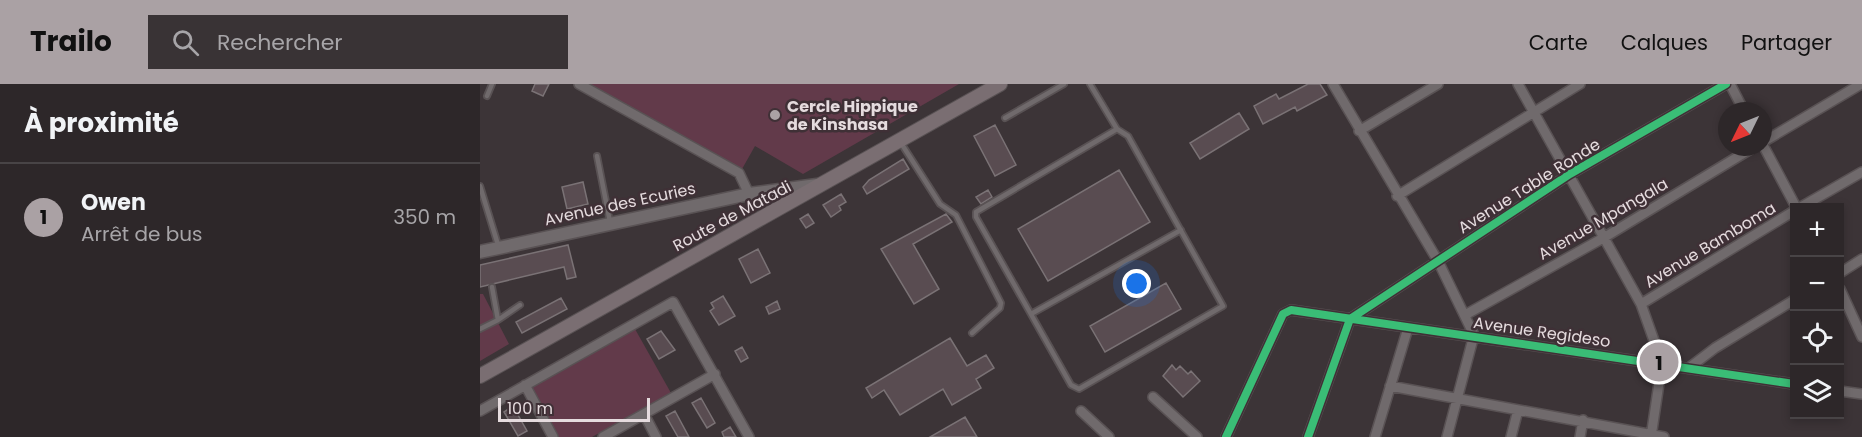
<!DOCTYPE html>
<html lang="fr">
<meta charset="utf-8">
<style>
body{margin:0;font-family:Poppins,sans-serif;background:#393335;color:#f1f3f6}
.controls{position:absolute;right:18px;bottom:18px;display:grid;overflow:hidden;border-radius:0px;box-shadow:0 3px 9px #0003}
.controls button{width:54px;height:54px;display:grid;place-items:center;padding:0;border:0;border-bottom:2px solid #484446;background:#2d2729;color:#f1f3f6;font:30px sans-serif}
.compass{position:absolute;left:1238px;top:18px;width:54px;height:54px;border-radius:50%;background:#2d2729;box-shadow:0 3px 9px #0003;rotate:227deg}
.scale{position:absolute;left:18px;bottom:15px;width:152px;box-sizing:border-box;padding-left:6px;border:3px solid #e5dbde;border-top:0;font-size:16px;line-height:21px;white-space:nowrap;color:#e5dbde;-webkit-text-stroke:4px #3f3036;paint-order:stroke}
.you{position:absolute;left:657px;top:200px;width:21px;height:21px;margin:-15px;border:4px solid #fff;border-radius:50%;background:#1a73e8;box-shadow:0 0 0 9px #1a73e833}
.badge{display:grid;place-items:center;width:39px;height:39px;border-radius:50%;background:#aaa1a4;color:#111;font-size:20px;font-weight:700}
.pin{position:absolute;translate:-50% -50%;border:3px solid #fff;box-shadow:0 2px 6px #0006}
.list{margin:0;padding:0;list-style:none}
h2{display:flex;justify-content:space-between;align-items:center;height:78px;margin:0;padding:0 24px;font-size:26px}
h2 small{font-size:20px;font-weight:400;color:#a7a5a8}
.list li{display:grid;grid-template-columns:39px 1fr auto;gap:18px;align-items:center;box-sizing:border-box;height:108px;padding:0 24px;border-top:2px solid #484446}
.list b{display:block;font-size:22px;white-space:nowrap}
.list p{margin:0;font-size:20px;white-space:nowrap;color:#a7a5a8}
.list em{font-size:20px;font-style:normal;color:#a7a5a8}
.icon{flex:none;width:33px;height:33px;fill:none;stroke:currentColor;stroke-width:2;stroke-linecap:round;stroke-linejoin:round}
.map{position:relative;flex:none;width:1382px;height:353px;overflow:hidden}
header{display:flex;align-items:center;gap:36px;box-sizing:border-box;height:84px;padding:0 30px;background:#aaa1a4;color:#111}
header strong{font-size:28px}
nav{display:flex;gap:33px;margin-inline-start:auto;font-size:21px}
.search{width:420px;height:54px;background:#393335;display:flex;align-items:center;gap:15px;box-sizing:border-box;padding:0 21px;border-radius:0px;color:#a7a5a8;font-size:22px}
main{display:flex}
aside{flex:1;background:#2d2729}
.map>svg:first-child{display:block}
.green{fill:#623a4a}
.building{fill:#594c51;stroke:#7a7275;stroke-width:1.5}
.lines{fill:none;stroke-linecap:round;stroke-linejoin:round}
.lane-casing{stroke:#595254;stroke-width:8}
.street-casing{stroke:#595254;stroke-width:12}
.secondary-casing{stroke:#595254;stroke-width:15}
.primary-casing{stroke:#595254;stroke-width:16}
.lane{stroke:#706a6c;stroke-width:4.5}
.street{stroke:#706a6c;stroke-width:9}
.secondary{stroke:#706a6c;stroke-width:12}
.primary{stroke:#7a6e72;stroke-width:14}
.cycleway-casing{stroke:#3f3036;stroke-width:11}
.cycleway{stroke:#3abd76;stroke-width:8}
.poi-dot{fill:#aaa1a4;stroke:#3f3036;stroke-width:2}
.labels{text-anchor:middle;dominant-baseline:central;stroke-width:5;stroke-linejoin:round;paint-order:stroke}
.poi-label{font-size:16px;font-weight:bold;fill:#e5dbde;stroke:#3f3036;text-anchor:start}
.street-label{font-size:16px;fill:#e5dbde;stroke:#3f3036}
</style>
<header>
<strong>Trailo</strong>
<div class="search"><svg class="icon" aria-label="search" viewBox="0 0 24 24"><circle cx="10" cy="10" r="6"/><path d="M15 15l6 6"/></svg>Rechercher</div>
<nav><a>Carte</a><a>Calques</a><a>Partager</a></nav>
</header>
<main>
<aside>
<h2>À proximité<small></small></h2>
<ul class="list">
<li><span class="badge">1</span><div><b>Owen</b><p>Arrêt de bus</p></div><em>350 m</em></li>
</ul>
</aside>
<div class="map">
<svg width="1382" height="353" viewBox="0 0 1382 353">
<rect width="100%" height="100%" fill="#3c3437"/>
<path class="green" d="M109,0h370l-156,90 -48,-28 -13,23z
M0,210h3l26,50 -29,17z
M155,245l36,64 -79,44h-33l-28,-51z"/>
<path class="building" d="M55,0h14l-6,12 -11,-5z
M828,0h12l7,11 -30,16 -2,-4 -32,17 -9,-18 22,-12 3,5z
M759,29l10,16 -49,30 -10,-16z
M515,41l21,40 -21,11 -21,-40z
M423,75l6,10 -42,25 -4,-7 6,-7z
M639,86l31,52 -102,59 -30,-52z
M103,98l5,22 -21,5 -5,-22z
M508,106l4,7 -11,7 -5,-7z
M361,110l5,8 -7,4 2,4 -10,7 -8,-12z
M328,130l6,9 -8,5 -6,-9z
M466,130l6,8 -39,22 26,45 -25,15 -33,-55z
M88,161l8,32 -9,2 -3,-12 -84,20v-22z
M278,165l12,24 -19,10 -12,-24z
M686,199l15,26 -76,43 -15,-26z
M243,212l12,20 -16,9 -9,-14 4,-3 -3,-5z
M81,214l6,11 -45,24 -6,-11z
M297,217l3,8 -11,5 -3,-7z
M181,247l14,19 -16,9 -12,-20z
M470,254l17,28 19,-11 8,13 -18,11 5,9 -29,17 -9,-16 -43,26 -16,-25 -12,8 -6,-10z
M262,263l6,11 -7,4 -6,-11z
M692,281l4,5 4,-4 8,8 3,-3 9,10 -17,16 -20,-21z
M221,314l14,25 -8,5 -15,-25z
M33,322l14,25 -9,5 -14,-24z
M195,327l14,26h-11l-12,-21z
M485,333l12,20h-47z
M250,343l6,10h-12l-2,-5z"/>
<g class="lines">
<g class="lane-casing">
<path id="lane" d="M610,0l27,45 11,7 95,170 -144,83 -8,-4 -95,-168v-5l141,-83
M7,12l5,-12
M525,34l59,-34
M421,59l39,61 16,11 45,88 -1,5 -28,25
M117,72l13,66
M0,102l19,62
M551,230l150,-84
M18,236l22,-15
M0,245l18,-9 -6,-33"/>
</g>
<g class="street-casing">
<path id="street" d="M99,0l160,89 10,21
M853,0l105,177 36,74 -27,102
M1038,0l123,220 21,59 -11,74
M1250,0l14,27
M879,47l79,-47
M1283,58l98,-58
M1283,61l33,62
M917,112l183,-112
M1321,123l61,-35
M1360,189l22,-14
M1360,205l22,48
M1161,220l153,-93
M985,231l140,-78 149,-90
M1210,283l25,-19 79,-48
M45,301l28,52
M910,302l274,51
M1360,307l22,3
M673,313l44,40
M0,327l193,-109 76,135
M601,327l28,26
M164,330l12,23
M123,353l112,-63
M746,353l57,-123 8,-4 503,74
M828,353l42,-118 220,-145 156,-90
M895,353l33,-109
M1031,353l7,-27
M1100,353l3,-17"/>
</g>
<g class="secondary-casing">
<path id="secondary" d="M0,168l269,-58 68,-9"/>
</g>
<g class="primary-casing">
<path id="primary" d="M0,292l520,-292"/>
</g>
<use href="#lane" class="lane"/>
<use href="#street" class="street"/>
<use href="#secondary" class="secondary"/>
<use href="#primary" class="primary"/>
<g class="cycleway-casing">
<path id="cycleway" d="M746,353l57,-123 8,-4 503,74
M828,353l42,-118 220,-145 156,-90"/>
</g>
<use href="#cycleway" class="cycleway"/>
</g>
<circle class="poi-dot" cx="295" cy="31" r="6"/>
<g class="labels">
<g class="poi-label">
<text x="307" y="22">Cercle Hippique<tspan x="307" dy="18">de Kinshasa</tspan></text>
</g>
<g class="street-label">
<text transform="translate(1049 102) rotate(-32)">Avenue Table Ronde</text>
<text transform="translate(140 120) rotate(-12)">Avenue des Ecuries</text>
<text transform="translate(252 132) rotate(-28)">Route de Matadi</text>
<text transform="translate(1123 135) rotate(-30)">Avenue Mpangala</text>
<text transform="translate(1230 161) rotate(-31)">Avenue Bamboma</text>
<text transform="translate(1062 248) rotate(8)">Avenue Regideso</text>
</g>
</g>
</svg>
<div class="controls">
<button>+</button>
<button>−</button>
<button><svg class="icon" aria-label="locate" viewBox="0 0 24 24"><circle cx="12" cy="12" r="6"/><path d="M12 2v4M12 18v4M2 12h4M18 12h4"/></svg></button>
<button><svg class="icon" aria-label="layers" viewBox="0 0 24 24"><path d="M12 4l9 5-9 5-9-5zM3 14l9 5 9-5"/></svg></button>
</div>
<svg class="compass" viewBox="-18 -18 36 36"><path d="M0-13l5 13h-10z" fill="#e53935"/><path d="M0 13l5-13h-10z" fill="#a7a5a8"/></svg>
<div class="scale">100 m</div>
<div class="you"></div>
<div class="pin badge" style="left:1179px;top:278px">1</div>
</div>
</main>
